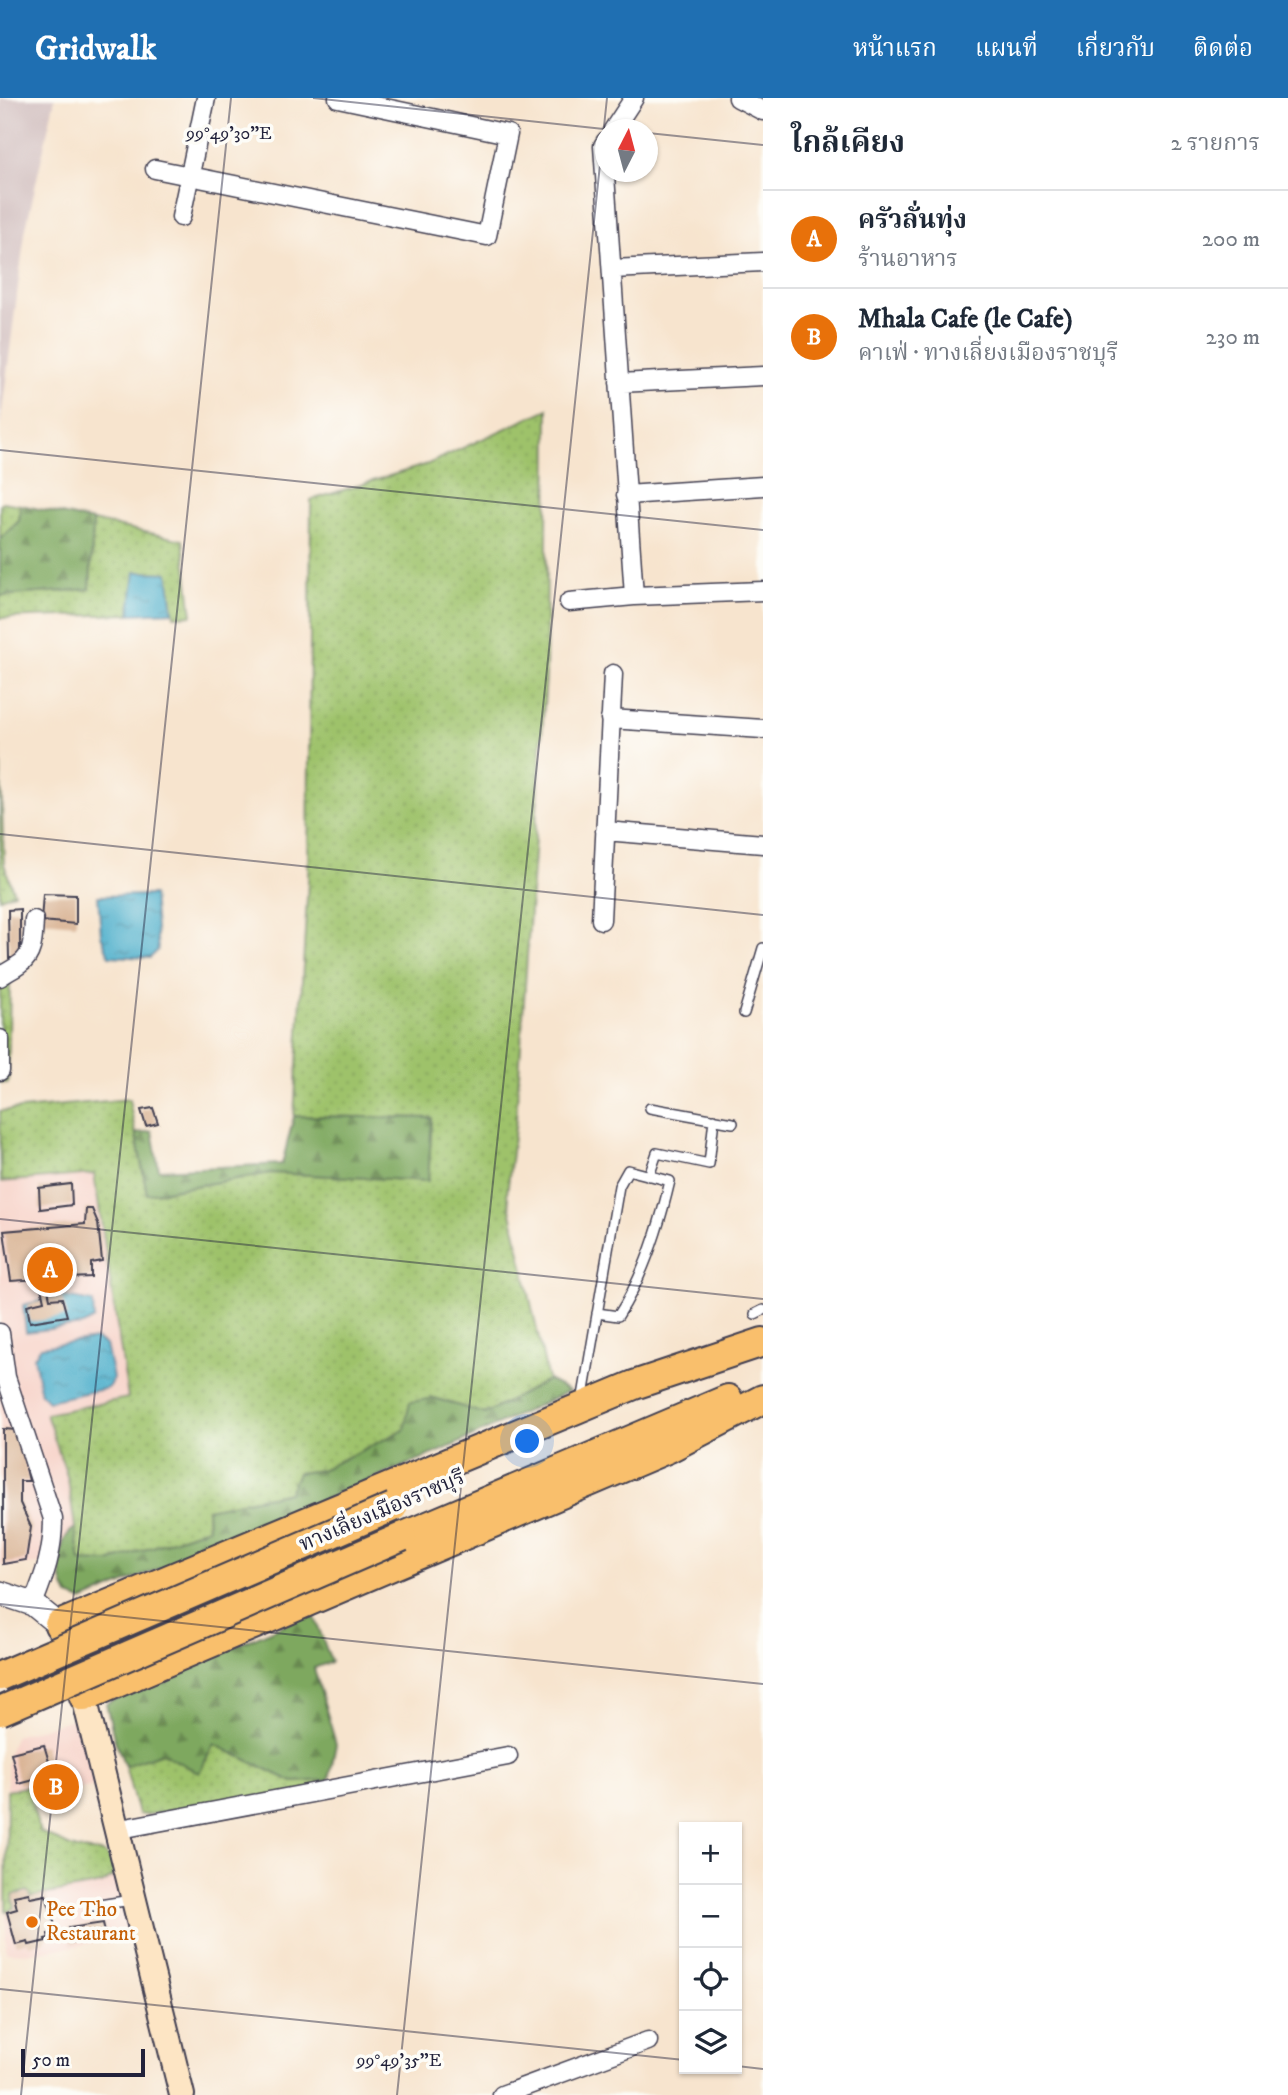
<!DOCTYPE html>
<html lang="th">
<meta charset="utf-8">
<style>
body{margin:0;font-family:"IM FELL DW Pica","Noto Serif Thai",serif;background:#f6f6f7;color:#1f2937}
.controls{position:absolute;right:21px;bottom:21px;display:grid;overflow:hidden;border-radius:0px;box-shadow:0 2px 5px #0004}
.controls button{width:63px;height:63px;display:grid;place-items:center;padding:0;border:0;border-bottom:2px solid #e0e1e3;background:#fff;color:#1f2937;font:35px sans-serif}
.compass{position:absolute;left:595px;top:21px;width:63px;height:63px;border-radius:50%;background:#fff;box-shadow:0 2px 5px #0004;rotate:6deg}
.scale{position:absolute;left:21px;bottom:18px;width:124px;box-sizing:border-box;padding-left:7px;border:4px solid #22223b;border-top:0;font-size:19px;line-height:24px;white-space:nowrap;color:#22223b;-webkit-text-stroke:5px #fdfcf7;paint-order:stroke}
.you{position:absolute;left:528px;top:1344px;width:24px;height:24px;margin:-18px;border:5px solid #fff;border-radius:50%;background:#1a73e8;box-shadow:0 0 0 10px #1a73e833}
.badge{display:grid;place-items:center;width:46px;height:46px;border-radius:50%;background:#1f6fb2;color:#fff;font-size:23px;font-weight:700}
.pin{position:absolute;translate:-50% -50%;border:4px solid #fff;box-shadow:0 2px 7px #0006}
.list{margin:0;padding:0;list-style:none}
h2{display:flex;justify-content:space-between;align-items:center;height:91px;margin:0;padding:0 28px;font-size:30px}
h2 small{font-size:23px;font-weight:400;color:#747a83}
.list li{display:grid;grid-template-columns:46px 1fr auto;gap:21px;align-items:center;box-sizing:border-box;height:98px;padding:0 28px;border-top:2px solid #e0e1e3}
.list b{display:block;font-size:26px;white-space:nowrap}
.list p{margin:0;font-size:23px;white-space:nowrap;color:#747a83}
.list em{font-size:23px;font-style:normal;color:#747a83}
.icon{flex:none;width:38px;height:38px;fill:none;stroke:currentColor;stroke-width:2;stroke-linecap:round;stroke-linejoin:round}
.map{position:relative;flex:none;width:763px;height:1997px;overflow:hidden}
header{display:flex;align-items:center;gap:42px;box-sizing:border-box;height:98px;padding:0 35px;background:#1f6fb2;color:#fff}
header strong{font-size:33px}
nav{display:flex;gap:38px;margin-inline-start:auto;font-size:24px}
main{display:flex}
aside{flex:1;background:#fff}
.map>svg:first-child{display:block}
.built{fill:#f7d1c7}
.railway{fill:#d2bfc0}
.grass{fill:url(#grass-dots);stroke:#607253;stroke-width:2}
.forest{fill:url(#forest-firs);stroke:#50654d;stroke-width:2}
.water{fill:url(#water-ripples);stroke:#376883;stroke-width:2}
.building{fill:#d8b191}
.lines{fill:none;stroke-linecap:round;stroke-linejoin:round}
.service-casing{stroke:#423f51;stroke-width:12}
.minor-casing{stroke:#423f51;stroke-width:21}
.tertiary-casing{stroke:#423f51;stroke-width:26}
.secondary-casing{stroke:#423f51;stroke-width:28}
.primary-casing{stroke:#423f51;stroke-width:32}
.service{stroke:#fff;stroke-width:9}
.minor{stroke:#fff;stroke-width:18}
.tertiary{stroke:#fff;stroke-width:23}
.secondary{stroke:#fde5c4;stroke-width:24}
.primary{stroke:#f9bf6c;stroke-width:28}
.primary-bridge-casing{stroke:#423f51;stroke-width:32;stroke-linecap:butt}
.primary-bridge{stroke:#f9bf6c;stroke-width:28}
.ticks{fill:none;stroke:#22223b;stroke-width:2;stroke-opacity:0.45}
.food-dot{fill:#e8710a;stroke:#fdfcf7;stroke-width:2.5}
.labels{text-anchor:middle;dominant-baseline:central;stroke-width:7;stroke-linejoin:round;paint-order:stroke}
.street-label{font-size:21px;fill:#22223b;stroke:#fdfcf7}
.food-label{font-size:21px;fill:#c56008;stroke:#fdfcf7;text-anchor:start}
.ticks-label{font-size:18px;text-anchor:middle;fill:#22223b;stroke:#fdfcf7;stroke-width:7;stroke-linejoin:round;paint-order:stroke}
</style>
<header>
<strong>Gridwalk</strong>
<nav><a>หน้าแรก</a><a>แผนที่</a><a>เกี่ยวกับ</a><a>ติดต่อ</a></nav>
</header>
<main>
<div class="map">
<svg width="763" height="1997" viewBox="0 0 763 1997">
<defs>
<pattern id="grass-dots" width="8" height="8" patternUnits="userSpaceOnUse" patternTransform="scale(1.75)"><rect width="8" height="8" fill="#9ec26b"/><path d="M2 2h.1M6 6h.1" fill="none" stroke="#88a65e" stroke-width="1.8" stroke-linecap="round"/></pattern>
<pattern id="forest-firs" width="22" height="20" patternUnits="userSpaceOnUse" patternTransform="scale(1.75)"><rect width="22" height="20" fill="#7ea85f"/><path d="M5 1l3.5 6h-7zM16 11l3.5 6h-7z" fill="#678850"/></pattern>
<pattern id="water-ripples" width="26" height="14" patternUnits="userSpaceOnUse" patternTransform="scale(1.75)"><rect width="26" height="14" fill="#4caecb"/><path d="M2 4q2-2 4 0t4 0M15 11q2-2 4 0t4 0" fill="none" stroke="#3f8da6"/></pattern>
</defs>
<rect width="100%" height="100%" fill="#fdfcf7"/>
<filter id="ink" filterUnits="userSpaceOnUse"><feTurbulence type="fractalNoise" baseFrequency=".0143" numOctaves="2"/><feDisplacementMap in="SourceGraphic" scale="14" xChannelSelector="R" yChannelSelector="G"/><feConvolveMatrix kernelMatrix="1 2 1 2 8 2 1 2 1" color-interpolation-filters="sRGB"/></filter>
<filter id="wash" filterUnits="userSpaceOnUse"><feTurbulence type="fractalNoise" baseFrequency=".00686" numOctaves="4" result="noise"/><feDisplacementMap in="SourceGraphic" scale="28" xChannelSelector="R" yChannelSelector="G"/><feGaussianBlur stdDeviation="1.57" result="paint"/><feColorMatrix in="noise" values="0 0 0 0 0 0 0 0 0 0 0 0 0 0 0 0 0 1.4 0 .05"/><feComposite in="paint" operator="in"/></filter>
<g filter="url(#wash)">
<rect width="100%" height="100%" fill="#f7e4ce"/>
<path class="built" d="M94,1075l34,225 -82,16 22,65 7,49 -6,3 -8,17v15l-61,3v-384z
M77,1620l17,68 -74,17 -4,-13 -9,1 1,-38 7,-17z
M116,1776l17,62 -99,17 -28,-1v-41l9,-4 -3,-12z"/>
<path class="railway" d="M0,0h55l-30,134 -25,195z"/>
<path class="grass" d="M548,311l-2,266 -30,444 -9,75 41,186 -63,34 -51,-16 -30,32 -83,40 -23,3 -8,19 -83,17 1,19 -99,34h-29l-12,-83 -22,-65 82,-16 -34,-224 -93,8 -1,-71 129,-12 18,95 124,-21 157,8 4,-63 -138,-2 14,-235 3,-381 117,-36z
M3,404l18,3 -2,16 -19,18v-34z
M93,423l90,19 9,75 -18,1 -6,-43 -33,-1 -5,42 -130,4v-22l90,-7z
M0,648l4,118 10,29 -14,5z
M0,880v7h10l-2,98 -8,-1z
M214,1646l79,38 36,-2 -2,8 -183,27 -6,-1 -13,-48 37,-13 37,20z
M45,1684l4,14 -18,4 9,32c11,4 21,11 31,15 23,9 37,-4 45,27l-14,10 -71,13 -3,-6 -15,4 2,13 -9,3 1,-120z"/>
<path class="forest" d="M21,407l72,16 -3,68 -90,7v-57l19,-18z
M294,1018l138,2 -4,63 -157,-8 -124,21 -11,-61 16,-2 7,39 123,-6z
M548,1282l21,11 -115,54 -372,156 -14,-5c-10,-19 -13,-56 7,-68l5,33 29,1 99,-34 -1,-19 82,-17 9,-19 23,-3 83,-40 6,-28 24,-4 51,16z
M313,1514l18,50 -17,6 22,76 -7,36 -36,2 -79,-38 -15,29 -37,-20 -37,13 -11,-28 -8,-35z"/>
<path class="water" d="M135,474l33,1 5,39 -43,2z
M153,797l5,55 -8,8 -41,-2 -8,-21 -3,-39z
M60,1198l33,6 1,17 -11,6 -57,7 -3,-27z
M95,1241l11,6 7,33 -5,10 -60,13 -7,-7 -7,-37 7,-10z"/>
<g id="blocks">
<path class="building" d="M43,796l33,1v29l-35,-3z
M20,811v49h-11l-1,-48z
M153,1010l5,15 -12,3 -5,-16z
M71,1086l1,21 -32,4 -1,-21z
M86,1111h6l6,14 4,38 -11,2v14l-45,2 4,20 12,-1 5,18 -37,6 -3,-17 17,-4 -5,-22 -28,2 -7,-50 81,-7z
M3,1331l14,1 12,51h-9v22l11,24 -5,33 -23,4z
M44,1647l9,30 -34,9 -8,-31z
M63,1679l4,15 -18,4 -4,-14z
M29,1795l1,5 16,-3 11,37 -9,2 1,4 -4,1 1,2 -17,4 -1,-3 -12,3 -9,-33 10,-3 -3,-13z
M103,1825l3,13 -34,7 -3,-15z"/>
</g>
</g>
<g filter="url(#ink)">
<use href="#blocks" fill-opacity="0" stroke="#423f51" stroke-width="2"/>
<g class="lines">
<g class="service-casing">
<path id="service" d="M744,915l19,-65
M650,1010l83,15
M649,1078l8,-23 52,11 5,-45
M755,1216l8,-4
M582,1304l37,-216 9,-16 42,11c-11,47 -26,95 -52,135l-21,-3
M93,1808l38,-6"/>
</g>
<g class="minor-casing">
<path id="minor" d="M738,0l25,13
M613,32l21,-32
M606,43l-3,5 31,450
M155,71l332,67 21,-102 -170,-36
M181,119l25,-119
M612,171l151,-7
M619,285l144,-7
M626,397l137,-9
M569,504l65,-6 129,-5
M610,621l153,10
M605,733l158,13
M601,822l12,-246
M0,879c6,-5 14,-8 20,-13 14,-9 13,-29 14,-44
M0,941v32
M0,1235l6,44 47,142c0,33 -8,55 -20,85
M115,1732l393,-74
M502,1997l146,-54"/>
</g>
<g class="tertiary-casing">
<path id="tertiary" d="M0,1495l33,11 26,21"/>
</g>
<g class="secondary-casing">
<path id="secondary" d="M60,1531l24,68 98,398"/>
</g>
<g class="primary-casing">
<path id="primary" d="M402,1439l326,-138
M59,1527l575,-240 129,-43
M84,1599l585,-249 94,-49"/>
</g>
<use href="#service" class="service"/>
<use href="#minor" class="minor"/>
<use href="#tertiary" class="tertiary"/>
<use href="#secondary" class="secondary"/>
<use href="#primary" class="primary"/>
<g class="primary-bridge-casing">
<path id="primary-bridge" d="M0,1578l393,-169
M0,1613l402,-174"/>
</g>
<use href="#primary-bridge" class="primary-bridge"/>
</g>
</g>
<path class="ticks" d="M313,0l300,32M648,35l115,12M0,352l763,80M0,736l763,81M0,1121l763,80M0,1506l763,80M0,1891l684,71M737,1968l26,3M21,1997l210,-1997M397,1997l210,-1997"/>
<circle class="food-dot" cx="32" cy="1824" r="7"/>
<g class="labels">
<g class="street-label">
<text transform="translate(382 1413) rotate(-23)">ทางเลี่ยงเมืองราชบุรี</text>
</g>
<g class="food-label">
<text x="46" y="1812">Pee Tho<tspan x="46" dy="24">Restaurant</tspan></text>
</g>
</g>
<g class="ticks-label">
<text x="229" y="41">99°49'30"E</text>
<text x="399" y="1968">99°49'35"E</text>
</g>
</svg>
<div class="controls">
<button>+</button>
<button>−</button>
<button><svg class="icon" aria-label="locate" viewBox="0 0 24 24"><circle cx="12" cy="12" r="6"/><path d="M12 2v4M12 18v4M2 12h4M18 12h4"/></svg></button>
<button><svg class="icon" aria-label="layers" viewBox="0 0 24 24"><path d="M12 4l9 5-9 5-9-5zM3 14l9 5 9-5"/></svg></button>
</div>
<svg class="compass" viewBox="-18 -18 36 36"><path d="M0-13l5 13h-10z" fill="#e53935"/><path d="M0 13l5-13h-10z" fill="#747a83"/></svg>
<div class="scale">50 m</div>
<div class="you"></div>
<div class="pin badge" style="left:50px;top:1172px;background:#e8710a">A</div>
<div class="pin badge" style="left:56px;top:1689px;background:#e8710a">B</div>
</div>
<aside>
<h2>ใกล้เคียง<small>2 รายการ</small></h2>
<ul class="list">
<li><span class="badge" style="background:#e8710a">A</span><div><b>ครัวลั่นทุ่ง</b><p>ร้านอาหาร</p></div><em>200 m</em></li>
<li><span class="badge" style="background:#e8710a">B</span><div><b>Mhala Cafe (le Cafe)</b><p>คาเฟ่ · ทางเลี่ยงเมืองราชบุรี</p></div><em>230 m</em></li>
</ul>
</aside>
</main>
